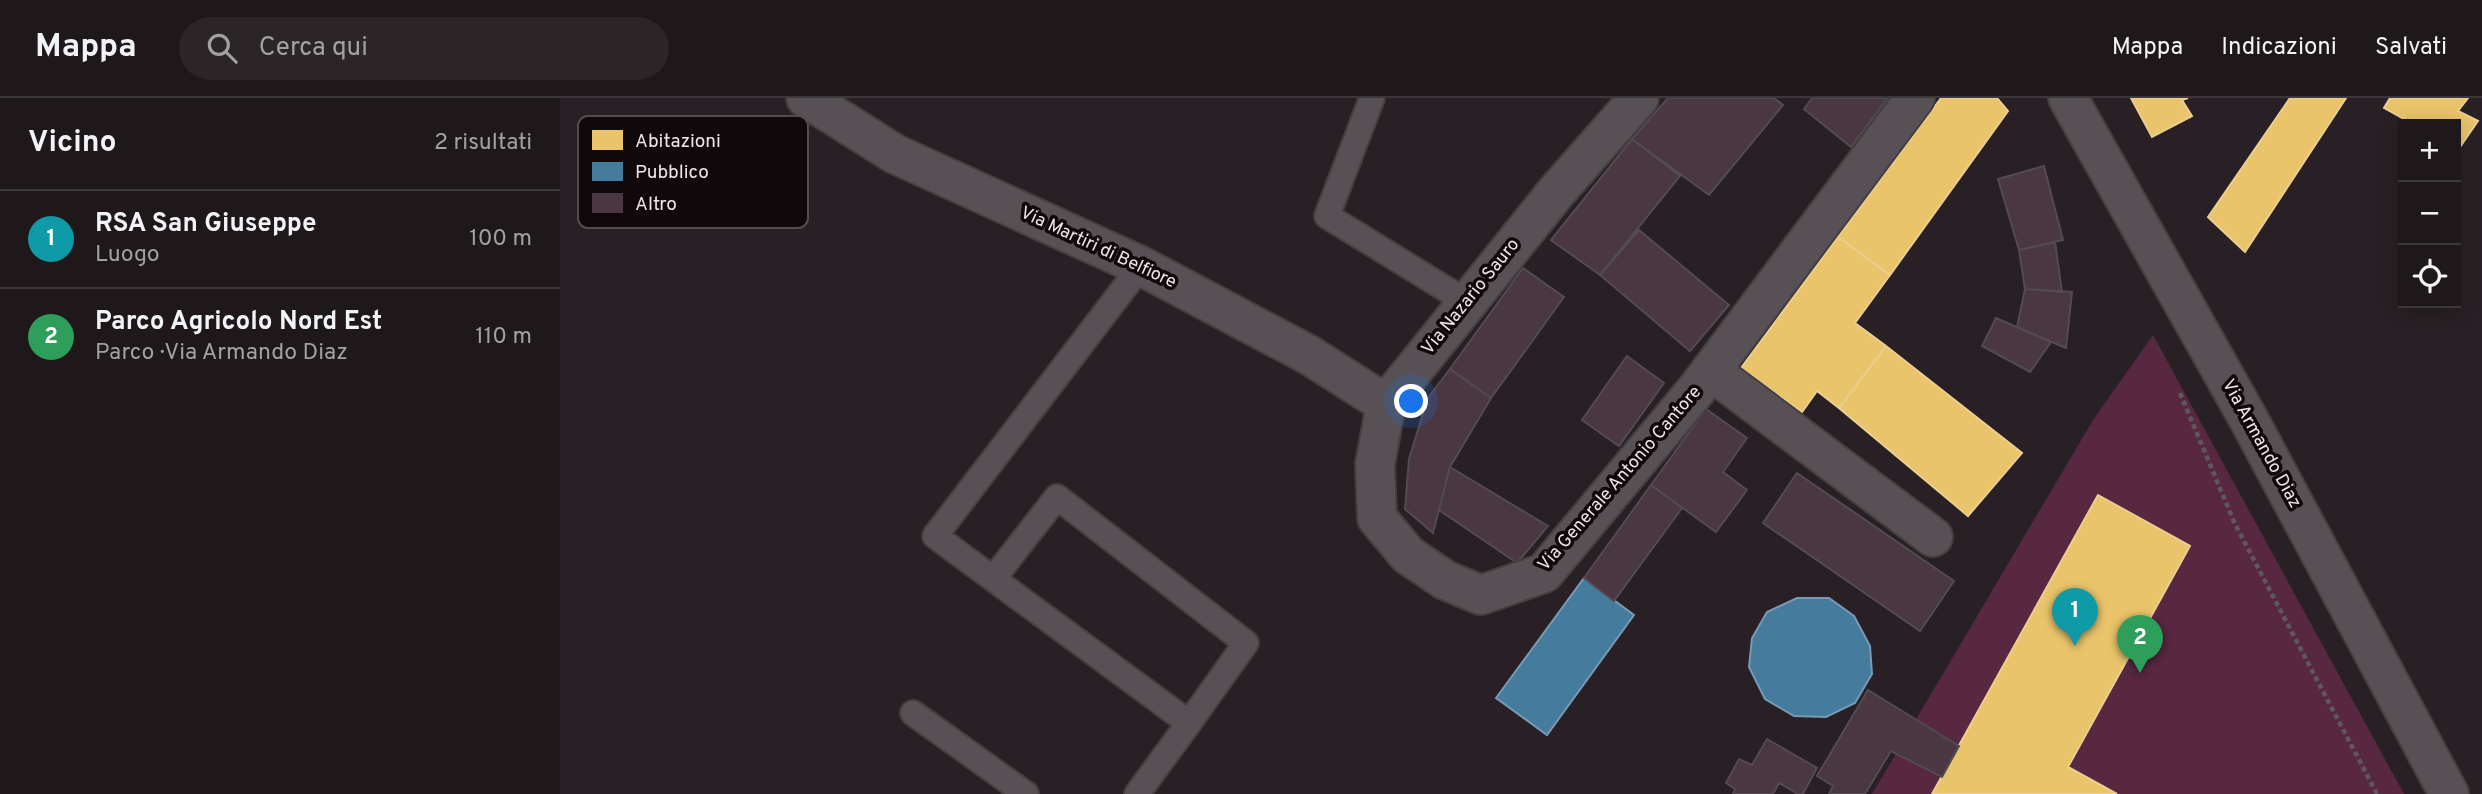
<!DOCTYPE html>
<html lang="it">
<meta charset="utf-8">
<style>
body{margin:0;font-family:Overpass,sans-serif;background:#2b2528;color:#f1f3f6}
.controls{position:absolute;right:21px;top:21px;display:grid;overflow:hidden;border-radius:0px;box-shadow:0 4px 18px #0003}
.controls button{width:63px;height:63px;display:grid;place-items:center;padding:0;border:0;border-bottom:2px solid #3c373a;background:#1e181b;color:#f1f3f6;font:35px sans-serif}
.you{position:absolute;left:852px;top:304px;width:24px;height:24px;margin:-18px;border:5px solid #fff;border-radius:50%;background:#1a73e8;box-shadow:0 0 0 10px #1a73e833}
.badge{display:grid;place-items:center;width:46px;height:46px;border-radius:50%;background:#7c3aed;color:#fff;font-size:23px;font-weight:700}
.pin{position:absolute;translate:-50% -58px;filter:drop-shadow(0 2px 4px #0008)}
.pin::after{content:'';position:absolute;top:37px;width:24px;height:21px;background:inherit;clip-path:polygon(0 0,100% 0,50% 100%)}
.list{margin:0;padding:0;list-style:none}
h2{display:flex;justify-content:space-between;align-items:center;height:91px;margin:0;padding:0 28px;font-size:30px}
h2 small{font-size:23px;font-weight:400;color:#a1a0a3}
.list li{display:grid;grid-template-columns:46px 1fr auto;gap:21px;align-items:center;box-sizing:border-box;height:98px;padding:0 28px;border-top:2px solid #3c373a}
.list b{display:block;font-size:26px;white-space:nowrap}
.list p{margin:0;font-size:23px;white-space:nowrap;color:#a1a0a3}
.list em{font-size:23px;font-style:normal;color:#a1a0a3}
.icon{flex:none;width:38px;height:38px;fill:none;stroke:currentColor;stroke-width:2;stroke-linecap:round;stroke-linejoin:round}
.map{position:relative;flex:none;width:1922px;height:696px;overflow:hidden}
header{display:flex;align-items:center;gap:42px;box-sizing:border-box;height:98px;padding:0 35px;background:#1e181b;border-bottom:2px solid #3c373a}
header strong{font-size:33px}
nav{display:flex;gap:38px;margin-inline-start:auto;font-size:24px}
.search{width:490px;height:63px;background:#2b2528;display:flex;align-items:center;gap:18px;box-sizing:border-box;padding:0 24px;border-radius:38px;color:#a1a0a3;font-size:26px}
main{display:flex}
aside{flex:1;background:#1e181b}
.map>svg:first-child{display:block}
.green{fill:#582841}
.homes{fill:#e9c46a;stroke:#ebce90;stroke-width:2}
.public{fill:#457b9d;stroke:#789ab4;stroke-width:2}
.building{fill:#4a3741;stroke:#524b4f;stroke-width:2}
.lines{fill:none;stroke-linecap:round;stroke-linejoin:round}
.service-casing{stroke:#453e41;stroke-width:28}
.minor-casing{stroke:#453e41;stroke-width:42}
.path{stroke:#5f585b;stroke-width:4.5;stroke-dasharray:5 3.5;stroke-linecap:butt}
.service{stroke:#575054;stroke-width:24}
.minor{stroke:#575054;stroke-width:38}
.labels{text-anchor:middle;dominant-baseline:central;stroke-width:7;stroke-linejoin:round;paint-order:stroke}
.street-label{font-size:18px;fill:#efe4e9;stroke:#10090c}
.key{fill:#10090c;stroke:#534b4e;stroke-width:2}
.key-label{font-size:19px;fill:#efe4e9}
</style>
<header>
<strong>Mappa</strong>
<div class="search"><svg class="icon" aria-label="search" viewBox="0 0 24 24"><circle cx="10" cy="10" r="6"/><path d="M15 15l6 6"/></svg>Cerca qui</div>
<nav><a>Mappa</a><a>Indicazioni</a><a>Salvati</a></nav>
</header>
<main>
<aside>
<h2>Vicino<small>2 risultati</small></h2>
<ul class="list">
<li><span class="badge" style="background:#0f9aa8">1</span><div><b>RSA San Giuseppe</b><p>Luogo</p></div><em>100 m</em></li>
<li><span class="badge" style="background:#2e9e5b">2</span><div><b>Parco Agricolo Nord Est</b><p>Parco · Via Armando Diaz</p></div><em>110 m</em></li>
</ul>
</aside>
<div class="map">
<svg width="1922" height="696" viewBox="0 0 1922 696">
<rect width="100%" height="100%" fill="#282024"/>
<path class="green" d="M1593,237l251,459h-532l221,-374z"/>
<path class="homes" d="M1381,0h56l11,13 -118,164 -52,-38z
M1571,0h57l-6,2 10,16 -40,21z
M1730,0h56l-101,154 -37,-35z
M1830,0h78l-10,13 20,10 -20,29 -2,-1v-25h-43l-29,-16z
M1278,139l52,38 -35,48 31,23 -47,62 -22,-17 -15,21 -61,-44z
M1326,248l136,107 -54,63 -129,-108z
M1538,397l92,51 -122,221 49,27h-185z"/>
<path class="public" d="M1024,480l50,37 -87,120 -51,-37z
M1237,500h32l25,18 16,30 2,28 -17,29 -29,14 -32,-1 -29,-17 -16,-32 3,-29 15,-26z"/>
<path class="building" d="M1108,0h106l9,7 -74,90 -77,-56z
M1252,0h76l-37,49 -47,-38z
M1072,41l48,37 -80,99 -49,-35z
M1484,68l19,74 -44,10 -21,-71z
M1079,132l90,75 -39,46 -90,-76z
M1495,144l7,50 -37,-3 -6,-39z
M963,170l41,29 -73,101 -41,-29z
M1465,191l47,3 -6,56 -49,-21z
M1436,220l55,24 -21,30 -48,-26z
M1067,258l37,27 -45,63 -37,-26z
M890,271l41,29 -41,69 -17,66 -28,-24 4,-50 19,-61z
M1146,311l41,29 -24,34 24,18 -31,42 -65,-47z
M890,369l98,59 -31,37 -78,-53z
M1237,375l157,108 -34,50 -157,-108z
M1091,387l31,23 -68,93 -30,-23z
M1308,592l91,56 -17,31 -51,-26 -26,43h-36l4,-8 -16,-10z
M1207,641l50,29 -14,26h-5l-19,-11 -6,11h-40l2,-5 -9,-6 13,-24 13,6z"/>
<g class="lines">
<g class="service-casing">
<path id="service" d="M812,0l-45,118 140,86
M433,481l64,-82 189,146 -57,80 -254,-187 206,-270
M353,615l113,81
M577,696l52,-71"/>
</g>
<g class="minor-casing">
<path id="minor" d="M246,0l89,56 246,112 168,89 77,49
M1079,0l-82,93 -171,213 -11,60 2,54 31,37 37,25 36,15 63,-22 153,-184 218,-291
M1508,0l180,320 201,376
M1151,273l222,166"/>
</g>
<path class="path" d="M1620,295l55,131 142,270"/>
<use href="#service" class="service"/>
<use href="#minor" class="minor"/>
</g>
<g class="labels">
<g class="street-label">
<text transform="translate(538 150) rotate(25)">Via Martiri di Belfiore</text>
<text transform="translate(911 199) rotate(-51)">Via Nazario Sauro</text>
<text transform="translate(1701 346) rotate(61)">Via Armando Diaz</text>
<text transform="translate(1060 381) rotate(-49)">Via Generale Antonio Cantore</text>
</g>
</g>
<rect x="18" y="18" width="230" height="112" rx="10" class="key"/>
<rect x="32" y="32" width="31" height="20" fill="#e9c46a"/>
<rect x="32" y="64" width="31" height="19" fill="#457b9d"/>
<rect x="32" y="95" width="31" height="20" fill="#4a3741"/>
<g class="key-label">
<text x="75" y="49">Abitazioni</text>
<text x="75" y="80">Pubblico</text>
<text x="75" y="112">Altro</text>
</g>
</svg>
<div class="controls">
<button>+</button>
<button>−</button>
<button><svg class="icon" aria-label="locate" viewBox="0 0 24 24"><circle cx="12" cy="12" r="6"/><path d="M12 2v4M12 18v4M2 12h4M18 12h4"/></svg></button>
</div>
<div class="you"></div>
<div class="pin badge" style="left:1515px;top:548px;background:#0f9aa8">1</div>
<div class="pin badge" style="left:1580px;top:575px;background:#2e9e5b">2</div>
</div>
</main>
